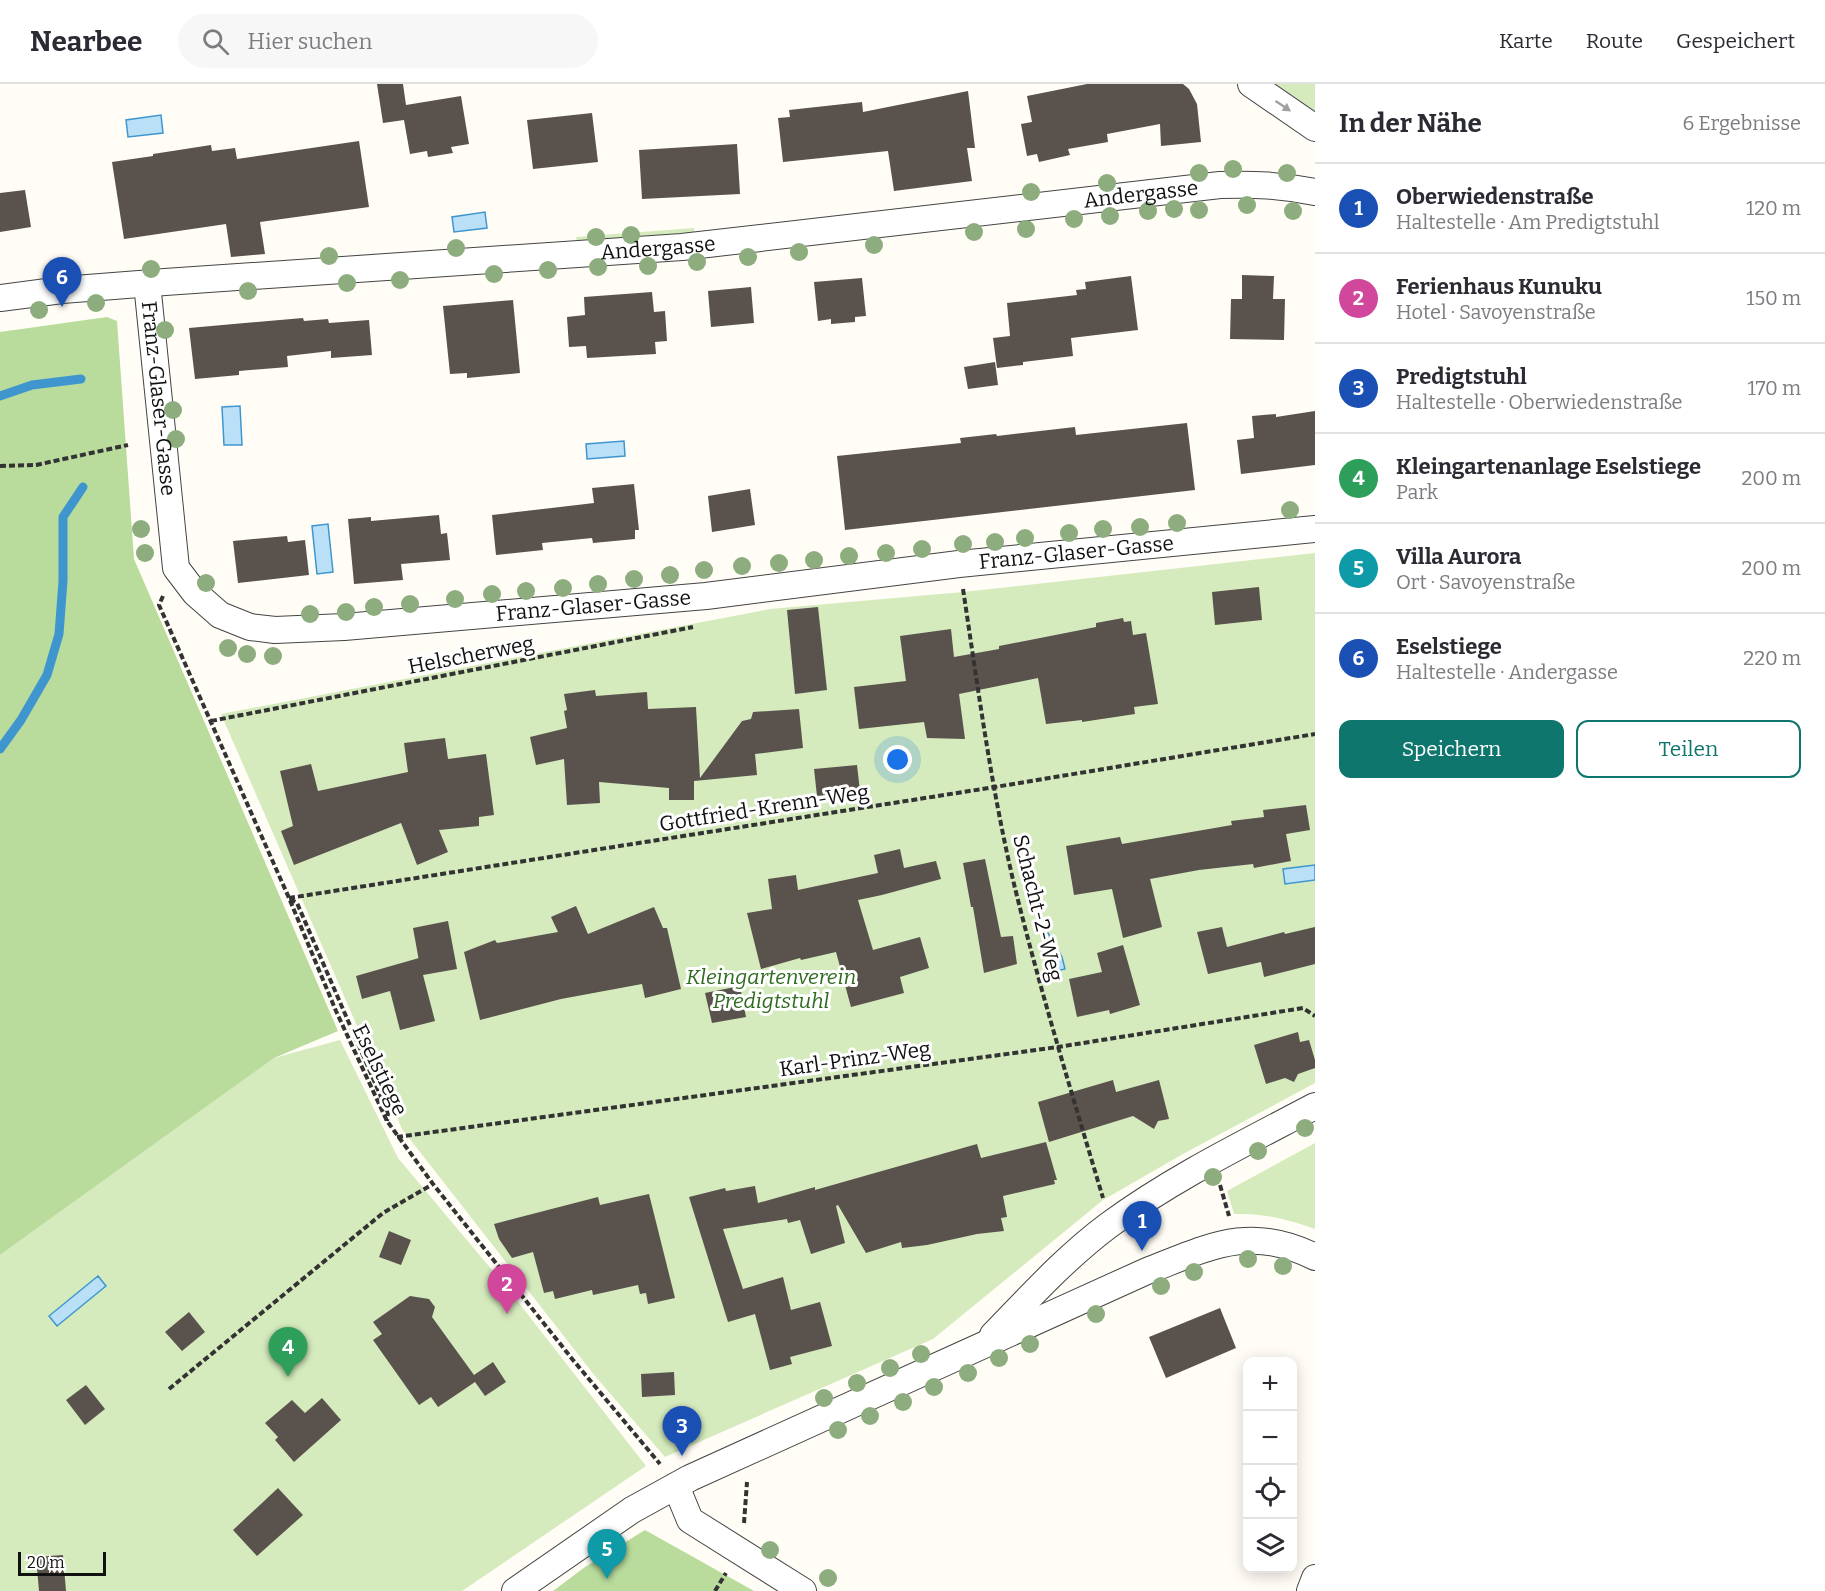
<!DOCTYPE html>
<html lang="de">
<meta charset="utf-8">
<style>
body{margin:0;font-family:Bitter,serif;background:#f7f7f7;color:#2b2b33}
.controls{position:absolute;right:18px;bottom:18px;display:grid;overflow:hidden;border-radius:12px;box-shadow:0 3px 15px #0003}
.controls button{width:54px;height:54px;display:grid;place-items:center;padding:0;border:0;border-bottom:2px solid #e1e1e2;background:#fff;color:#2b2b33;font:30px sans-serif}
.scale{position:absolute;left:18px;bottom:15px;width:88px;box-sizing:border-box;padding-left:6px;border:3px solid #111;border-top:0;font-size:16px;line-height:21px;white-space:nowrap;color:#111;-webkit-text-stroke:4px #fff;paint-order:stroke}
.you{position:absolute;left:898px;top:676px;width:21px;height:21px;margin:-15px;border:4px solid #fff;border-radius:50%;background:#1a73e8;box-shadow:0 0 0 9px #1a73e833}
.badge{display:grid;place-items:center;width:39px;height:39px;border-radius:50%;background:#0f766e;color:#fff;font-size:20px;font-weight:700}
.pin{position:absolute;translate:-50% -50px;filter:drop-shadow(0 2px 3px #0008)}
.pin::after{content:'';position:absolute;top:32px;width:21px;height:18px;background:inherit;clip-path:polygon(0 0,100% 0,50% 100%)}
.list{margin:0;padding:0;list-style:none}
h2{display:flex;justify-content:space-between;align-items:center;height:78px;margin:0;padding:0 24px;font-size:26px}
h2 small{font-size:20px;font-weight:400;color:#7c7c81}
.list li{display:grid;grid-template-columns:39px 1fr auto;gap:18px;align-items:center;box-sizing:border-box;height:90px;padding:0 24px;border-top:2px solid #e1e1e2}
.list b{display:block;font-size:22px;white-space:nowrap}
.list p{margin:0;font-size:20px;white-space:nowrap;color:#7c7c81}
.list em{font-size:20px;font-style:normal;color:#7c7c81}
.actions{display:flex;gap:12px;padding:18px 24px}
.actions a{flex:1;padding:14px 0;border:2px solid #0f766e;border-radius:12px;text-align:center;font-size:21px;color:#0f766e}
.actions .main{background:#0f766e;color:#fff}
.icon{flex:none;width:33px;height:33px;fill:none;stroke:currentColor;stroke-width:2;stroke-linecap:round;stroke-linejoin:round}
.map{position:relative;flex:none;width:1315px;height:1507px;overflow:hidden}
header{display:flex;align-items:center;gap:36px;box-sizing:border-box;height:84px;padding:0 30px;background:#fff;border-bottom:2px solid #e1e1e2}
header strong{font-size:28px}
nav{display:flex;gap:33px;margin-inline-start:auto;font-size:21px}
.search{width:420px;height:54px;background:#f7f7f7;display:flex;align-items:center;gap:15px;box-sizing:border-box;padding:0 21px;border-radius:33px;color:#7c7c81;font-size:22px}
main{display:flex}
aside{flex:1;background:#fff}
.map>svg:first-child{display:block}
.green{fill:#d5ebbd}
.forest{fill:#b9dc9c}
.water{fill:#b9e0f7;stroke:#3f96cf;stroke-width:1.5}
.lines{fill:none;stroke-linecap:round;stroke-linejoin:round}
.stream{stroke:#3f96cf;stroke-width:9}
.building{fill:#5a524d}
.street-casing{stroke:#444;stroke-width:28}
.path{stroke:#333;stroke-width:4;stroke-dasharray:6 3;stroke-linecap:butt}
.street{stroke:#fff;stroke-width:26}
.tree{fill:#8dad7f}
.oneway{fill:#a0a0a0}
.labels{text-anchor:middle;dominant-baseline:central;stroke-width:6;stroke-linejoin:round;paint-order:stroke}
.street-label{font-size:21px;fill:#111;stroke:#fff}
.park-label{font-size:21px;font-style:italic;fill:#2f6b1f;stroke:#fff}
</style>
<header>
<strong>Nearbee</strong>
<div class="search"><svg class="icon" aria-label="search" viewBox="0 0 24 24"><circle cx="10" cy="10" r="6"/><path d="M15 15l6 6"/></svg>Hier suchen</div>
<nav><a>Karte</a><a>Route</a><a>Gespeichert</a></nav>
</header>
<main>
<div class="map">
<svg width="1315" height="1507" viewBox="0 0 1315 1507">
<rect width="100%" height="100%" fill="#fffdf5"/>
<path class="green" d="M1274,0h41v27z
M694,144v5l-117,9 -1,-5z
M1315,469v530l-132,71 -80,46 -170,139 -268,118 -70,-81 -193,-247 -181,-415 549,-105 193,-17z
M340,956l58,118 110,131 138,177 -184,125h-462v-336l274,-197z
M1315,1059v86c-27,-10 -52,-16 -81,-15l-7,-23z"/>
<path class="forest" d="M107,233l10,4 17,238 204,472 -64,27 -274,197v-923z
M645,1446l109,61h-201l32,-24z"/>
<path class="water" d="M161,31l2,18 -35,4 -2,-17z
M485,128l2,16 -33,4 -2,-15z
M240,322l2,39h-18l-2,-38z
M624,357l1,15 -38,3 -1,-15z
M328,440l5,48 -16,2 -5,-48z
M1315,781v15l-30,4 -2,-15z
M1048,849l14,24 3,12 -14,3 -9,-38z
M98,1192l8,10 -49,40 -8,-10z"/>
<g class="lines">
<path class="stream" d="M0,312l32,-11 49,-6
M0,665l21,-29 26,-45 12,-41 4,-53v-64l20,-30"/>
</g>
<path class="building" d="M377,0h26l3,21 55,-9 8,48 -18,3 2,6 -25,4 -1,-6 -17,3 -6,-34 -21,3z
M1087,0h96l6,5 8,15 4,38 -40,4 -1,-22 -53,10 1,8 -40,7 2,6 -31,7 -2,-8 -10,2 -6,-32 11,-2 -5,-26z
M968,7l7,57h-8l5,33 -78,10 -6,-40 -105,11 -5,-44 12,-1 -1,-7 73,-8 1,10z
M592,29l6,49 -65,7 -6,-49z
M359,57l10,66 -109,15 5,32 -34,3 -5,-33 -102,15 -12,-77 41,-6v-2l58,-9 1,6 23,-3 2,11z
M737,60l3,50 -98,5 -3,-49z
M25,106l6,37 -31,5v-39z
M1242,191l32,1 -1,23h12l-1,41 -54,-1 1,-40h11z
M1131,192l7,54 -67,8 2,18 -50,6v3l-26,3 -4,-30 17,-2 -3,-33 70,-8 -1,-5 10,-1 -1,-7z
M862,194l4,38 -11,1v5l-24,2v-5l-13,2 -4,-39z
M751,203l3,36 -43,4 -3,-36z
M652,208l2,20 11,-1 2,30 -12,1 1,12 -69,4 -1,-12 -17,1 -2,-30 18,-2 -1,-18z
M513,216l7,73 -53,5v-5l-17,1 -7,-68z
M303,234l1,3 24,-2 1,4 40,-3 3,35 -41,3v-7l-44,5 1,11 -49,4v4l-44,4 -6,-51z
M995,278l3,23 -30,4 -4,-22z
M1315,327v54l-74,9 -4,-34 17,-2 -2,-22 24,-2v3z
M1187,339l8,67 -350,40 -8,-74 124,-13 -1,-5 36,-4 1,2 78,-9 1,8z
M634,400l5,46h-4v9l-42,4 -1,-5 -50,5 1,7 -47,5 -4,-40 102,-12 -2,-15z
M750,405l5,36 -43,7 -4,-36z
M439,431l2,19 6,-1 3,27 -49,4 2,16 -49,4 -6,-65 23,-2v4z
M287,452l1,6 17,-2 4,35 -71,8 -5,-42z
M1259,503l3,33 -47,5 -3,-33z
M818,523l9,83 -32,4 -8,-84z
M1123,534l1,4 7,-1 2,14 13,-2 12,71 -24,3 1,7 -53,8v-2l-36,4 -8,-46 -79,16 6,45 -38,-1 -3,-16 -65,7 -5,-42 52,-6 -6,-45 51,-7 3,28 45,-8v-3l97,-19v-4z
M595,606l1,6 51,-4 1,17 48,-2 4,71 42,-57 9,-2 2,-7 46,-3 4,39 -48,6 2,21 -63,6v19h-25v-12l-70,-6 1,21 -33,2 -3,-46 -28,6 -6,-28 37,-9 -3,-17 3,-1 -3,-16z
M445,654l3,21 38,-5 8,61 -15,2v9l-40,4 9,22 -31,13 -16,-42 -107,42 -13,-34 12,-5 -13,-55 31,-7 7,27 90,-19 -4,-29z
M857,681l3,26 -43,5 -3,-27z
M1306,721l4,25 -24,4 5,27 -37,7 -1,-4 -54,6 -49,9 12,48 -39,11 -11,-49 -38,6 -8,-49 54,-9 2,7 110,-19 -1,-4 33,-4 -1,-7z
M900,765l4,19 32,-7 5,18 -59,16 -24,5 15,50 47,-13 9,31 -29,9 4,16 -53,14 -15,-55 -35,8 -1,-2 -39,11 -14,-56 25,-4 -4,-30 28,-4 2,15 80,-17 -4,-18z
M985,775l16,78 12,-1 4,28 -33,9 -11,-66h-2l-8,-44z
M576,822l12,28 66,-27 9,21h4l14,61 -36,9 -3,-14 -81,15 -81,21 -16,-68 31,-12 2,3 61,-11 -7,-15z
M448,837l9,48 -34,6 12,46 -35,9 -10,-39 -28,8 -6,-23 63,-18v3l-6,-33z
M1222,843l5,20 57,-15 1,2 30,-7v37l-51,13 -3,-15 -53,12 -11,-42z
M1123,861l17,60 -30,9 -1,-4 -32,7 -8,-38 33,-7 -5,-19z
M740,902l6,31 -34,6 -7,-30z
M1298,948l2,10 9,-2 6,20v8l-17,6 -4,8 -9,-4 -19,6 -12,-39z
M1113,996l3,12 43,-12 10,39 -11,2 -4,8 -21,-13 -84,26 -11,-40z
M1046,1058l11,38h-3l1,4 -52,12 4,21 -6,1 3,13 -27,3 -50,11 -25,3 -1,-6 -35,11 -28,-48 -2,1 9,37 -34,11 -11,-34 -12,3 -1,-4 -64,10 20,60 40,-12 8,33 29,-8 12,44 -42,11 2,7 -22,6 -15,-56 -27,8 -39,-125 36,-9 1,3 29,-5 3,17 57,-16v3l162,-46 4,14z
M649,1110l26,104 -27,6 -2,-11 -6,1 -2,-9 -45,10 -1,-5 -37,9 -2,-8 -9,2 -11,-41 -21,6 -13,-19 -5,-15 104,-27 2,8z
M389,1147l22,9 -10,25 -22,-8z
M410,1212l19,3 6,8 -3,10 42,58 19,-13 13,20 -21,14 -10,-14 -37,25 -7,-10 -12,8 -46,-65 9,-6 -9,-12z
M1220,1224l16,40 -70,30 -17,-41z
M189,1228l16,20 -23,19 -17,-19z
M674,1288l1,23 -33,2 -1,-23z
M86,1301l19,24 -20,16 -19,-25z
M322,1314l19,22 -47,42 -19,-22 3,-3 -13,-14 27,-23 13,13z
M278,1404l25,27 -46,41 -24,-26z
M63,1471l3,36h-27l-3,-34z"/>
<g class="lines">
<g class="street-casing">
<g id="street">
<path d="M1251,0l64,44"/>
<path id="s1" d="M147,199l29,285 19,25 25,22 30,12 25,3 69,-3 362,-31 253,-32 356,-35"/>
<path id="s2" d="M0,214l62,-8 103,-8 517,-35 538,-62c34,-1 61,0 95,7"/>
<path d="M993,1251c37,-38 73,-78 116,-110 64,-47 136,-82 206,-119"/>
<path d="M676,1402l14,34 113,71"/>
<path d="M515,1507l117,-81 58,-32 457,-207c62,-24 103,-47 168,-14"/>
<path d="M1310,1507l5,-13"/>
</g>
</g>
<path class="path" d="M0,382l36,-1 92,-20
M963,505c15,99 28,198 51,295 26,106 58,210 89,314
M163,512l-4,9 130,293 47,113 51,110 46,63 140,176 87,104
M211,637l482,-94
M289,814l706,-111 320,-53
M290,815l7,4 91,210 -1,8
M397,1053l661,-90 245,-39 12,8
M1220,1101l9,31
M169,1305l214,-176 50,-29
M744,1439l3,-41
M715,1507l11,-18"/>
<use href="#street" class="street"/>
</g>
<g class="tree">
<circle cx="1233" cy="85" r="9"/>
<circle cx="1199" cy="89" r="9"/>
<circle cx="1287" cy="89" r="9"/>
<circle cx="1107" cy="99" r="9"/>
<circle cx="1031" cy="108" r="9"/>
<circle cx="1247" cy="121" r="9"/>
<circle cx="1174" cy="125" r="9"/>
<circle cx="1199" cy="126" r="9"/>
<circle cx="1148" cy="127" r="9"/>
<circle cx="1293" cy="127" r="9"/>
<circle cx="1110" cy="132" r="9"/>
<circle cx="1074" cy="135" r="9"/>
<circle cx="1026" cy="145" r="9"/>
<circle cx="974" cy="148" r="9"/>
<circle cx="631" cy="151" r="9"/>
<circle cx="596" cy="153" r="9"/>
<circle cx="874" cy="161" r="9"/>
<circle cx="456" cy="164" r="9"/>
<circle cx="799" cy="168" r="9"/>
<circle cx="329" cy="172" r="9"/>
<circle cx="748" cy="173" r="9"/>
<circle cx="697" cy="178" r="9"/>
<circle cx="648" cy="182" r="9"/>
<circle cx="598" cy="183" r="9"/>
<circle cx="151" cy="185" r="9"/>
<circle cx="548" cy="186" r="9"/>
<circle cx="494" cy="190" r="9"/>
<circle cx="400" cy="196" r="9"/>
<circle cx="347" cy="199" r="9"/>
<circle cx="248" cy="207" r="9"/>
<circle cx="96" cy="219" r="9"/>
<circle cx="39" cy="226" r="9"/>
<circle cx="165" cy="246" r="9"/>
<circle cx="173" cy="326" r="9"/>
<circle cx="176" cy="355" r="9"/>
<circle cx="1290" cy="426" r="9"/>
<circle cx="1177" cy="439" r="9"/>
<circle cx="1140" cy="443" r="9"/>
<circle cx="141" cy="445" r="9"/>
<circle cx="1103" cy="445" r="9"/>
<circle cx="1069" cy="449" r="9"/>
<circle cx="1025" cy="454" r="9"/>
<circle cx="995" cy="458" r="9"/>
<circle cx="963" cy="460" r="9"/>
<circle cx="922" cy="465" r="9"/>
<circle cx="145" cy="469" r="9"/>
<circle cx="886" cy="469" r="9"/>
<circle cx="849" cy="472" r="9"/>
<circle cx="814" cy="476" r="9"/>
<circle cx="779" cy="479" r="9"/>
<circle cx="742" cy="482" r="9"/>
<circle cx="704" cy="486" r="9"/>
<circle cx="670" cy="491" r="9"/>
<circle cx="634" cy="495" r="9"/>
<circle cx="206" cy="499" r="9"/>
<circle cx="598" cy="500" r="9"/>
<circle cx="563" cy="504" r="9"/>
<circle cx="526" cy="507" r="9"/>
<circle cx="492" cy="510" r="9"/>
<circle cx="455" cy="515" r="9"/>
<circle cx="410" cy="520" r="9"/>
<circle cx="374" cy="523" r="9"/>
<circle cx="346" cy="528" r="9"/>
<circle cx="310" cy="530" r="9"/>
<circle cx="228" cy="564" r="9"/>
<circle cx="247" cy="570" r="9"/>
<circle cx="273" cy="572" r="9"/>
<circle cx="1305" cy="1044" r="9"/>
<circle cx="1258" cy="1067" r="9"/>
<circle cx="1213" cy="1093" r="9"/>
<circle cx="1248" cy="1175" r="9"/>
<circle cx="1283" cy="1182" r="9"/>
<circle cx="1194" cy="1188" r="9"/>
<circle cx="1161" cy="1202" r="9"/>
<circle cx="1096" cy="1230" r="9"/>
<circle cx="1030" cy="1260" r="9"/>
<circle cx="921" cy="1270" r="9"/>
<circle cx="999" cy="1274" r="9"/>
<circle cx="890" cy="1284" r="9"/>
<circle cx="968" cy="1289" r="9"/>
<circle cx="857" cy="1299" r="9"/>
<circle cx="934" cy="1303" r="9"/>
<circle cx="824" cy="1314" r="9"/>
<circle cx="903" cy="1318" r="9"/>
<circle cx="870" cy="1332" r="9"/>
<circle cx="838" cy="1346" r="9"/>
<circle cx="770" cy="1466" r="9"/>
<circle cx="828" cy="1494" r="9"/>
</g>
<defs><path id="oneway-solid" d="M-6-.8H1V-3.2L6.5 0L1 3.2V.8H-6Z" transform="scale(1.5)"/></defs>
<use class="oneway" href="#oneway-solid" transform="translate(1283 22) rotate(34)"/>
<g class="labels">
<g class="street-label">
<text stroke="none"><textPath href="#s2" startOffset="1146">Andergasse</textPath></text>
<text stroke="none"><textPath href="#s2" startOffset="660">Andergasse</textPath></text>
<text stroke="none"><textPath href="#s1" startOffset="116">Franz-Glaser-Gasse</textPath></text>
<text stroke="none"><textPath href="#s1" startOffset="1214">Franz-Glaser-Gasse</textPath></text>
<text stroke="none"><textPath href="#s1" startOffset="728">Franz-Glaser-Gasse</textPath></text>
<text transform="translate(471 571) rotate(-11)">Helscherweg</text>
<text transform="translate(764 724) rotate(-9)">Gottfried-Krenn-Weg</text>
<text transform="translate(1038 824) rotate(76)">Schacht-2-Weg</text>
<text transform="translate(855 975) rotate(-8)">Karl-Prinz-Weg</text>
<text transform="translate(380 986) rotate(64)">Eselstiege</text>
</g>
<g class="park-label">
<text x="771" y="893">Kleingartenverein<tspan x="771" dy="24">Predigtstuhl</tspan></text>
</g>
</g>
</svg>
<div class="controls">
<button>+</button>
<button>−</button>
<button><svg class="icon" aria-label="locate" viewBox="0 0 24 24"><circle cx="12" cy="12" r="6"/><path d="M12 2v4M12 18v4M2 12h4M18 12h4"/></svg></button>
<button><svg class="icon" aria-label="layers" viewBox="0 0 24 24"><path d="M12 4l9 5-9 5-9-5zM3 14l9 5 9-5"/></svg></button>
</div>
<div class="scale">20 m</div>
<div class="you"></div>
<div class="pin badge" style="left:1142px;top:1167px;background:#1a4fb4">1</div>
<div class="pin badge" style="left:507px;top:1230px;background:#d1479c">2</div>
<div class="pin badge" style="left:682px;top:1372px;background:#1a4fb4">3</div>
<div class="pin badge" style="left:288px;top:1293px;background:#2e9e5b">4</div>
<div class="pin badge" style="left:607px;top:1495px;background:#0f9aa8">5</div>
<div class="pin badge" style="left:62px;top:223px;background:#1a4fb4">6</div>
</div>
<aside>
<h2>In der Nähe<small>6 Ergebnisse</small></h2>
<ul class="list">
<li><span class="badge" style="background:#1a4fb4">1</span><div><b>Oberwiedenstraße</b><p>Haltestelle · Am Predigtstuhl</p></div><em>120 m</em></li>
<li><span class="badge" style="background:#d1479c">2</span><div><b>Ferienhaus Kunuku</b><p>Hotel · Savoyenstraße</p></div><em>150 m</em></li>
<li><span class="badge" style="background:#1a4fb4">3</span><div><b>Predigtstuhl</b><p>Haltestelle · Oberwiedenstraße</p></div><em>170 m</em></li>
<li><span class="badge" style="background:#2e9e5b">4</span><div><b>Kleingartenanlage Eselstiege</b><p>Park</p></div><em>200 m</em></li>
<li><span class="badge" style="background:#0f9aa8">5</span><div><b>Villa Aurora</b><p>Ort · Savoyenstraße</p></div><em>200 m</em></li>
<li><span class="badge" style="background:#1a4fb4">6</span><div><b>Eselstiege</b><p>Haltestelle · Andergasse</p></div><em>220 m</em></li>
</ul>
<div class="actions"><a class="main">Speichern</a><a>Teilen</a></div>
</aside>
</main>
